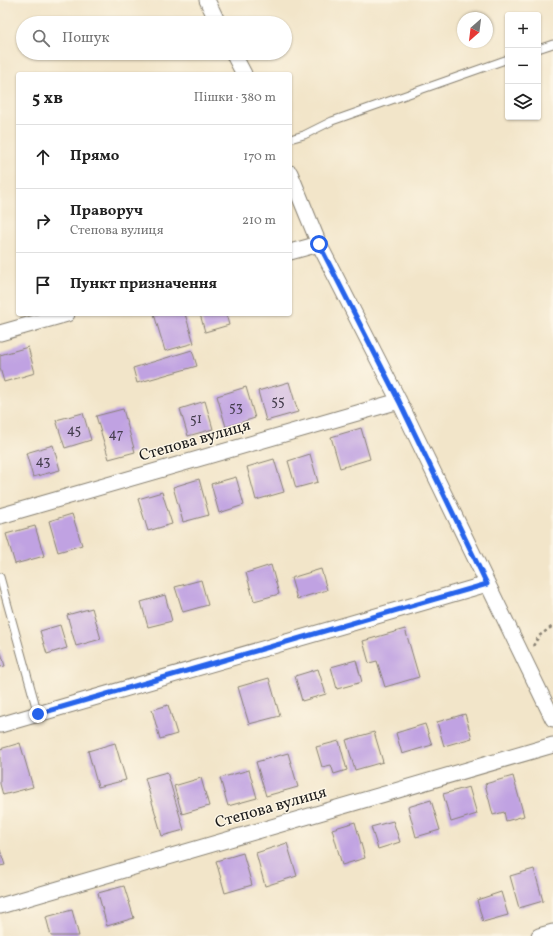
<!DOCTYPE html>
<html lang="uk">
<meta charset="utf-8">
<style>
body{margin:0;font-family:Vollkorn,serif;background:#f2f2f2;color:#222}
.controls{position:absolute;right:12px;top:12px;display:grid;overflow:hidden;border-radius:4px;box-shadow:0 1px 3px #0004}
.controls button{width:36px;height:36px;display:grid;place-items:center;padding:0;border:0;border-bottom:1px solid #e0e0e0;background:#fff;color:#222;font:20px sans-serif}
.compass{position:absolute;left:457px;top:12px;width:36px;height:36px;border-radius:50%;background:#fff;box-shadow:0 1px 3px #0004;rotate:208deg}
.stop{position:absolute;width:12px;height:12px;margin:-9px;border:3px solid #2563eb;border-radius:50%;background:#fff}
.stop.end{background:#2563eb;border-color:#fff;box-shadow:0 1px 4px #0008}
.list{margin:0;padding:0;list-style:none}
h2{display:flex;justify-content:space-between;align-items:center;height:52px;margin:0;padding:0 16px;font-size:17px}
h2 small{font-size:13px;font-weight:400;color:#767676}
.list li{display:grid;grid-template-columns:26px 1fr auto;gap:12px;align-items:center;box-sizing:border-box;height:64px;padding:0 16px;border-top:1px solid #e0e0e0}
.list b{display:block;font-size:15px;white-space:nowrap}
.list p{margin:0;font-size:13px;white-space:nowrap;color:#767676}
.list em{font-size:13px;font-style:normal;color:#767676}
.icon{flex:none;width:22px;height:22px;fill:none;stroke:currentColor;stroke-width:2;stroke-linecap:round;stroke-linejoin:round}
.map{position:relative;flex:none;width:553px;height:936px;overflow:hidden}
.search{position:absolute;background:#fff;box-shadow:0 1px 3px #0004;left:16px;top:16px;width:276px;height:44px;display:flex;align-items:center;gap:10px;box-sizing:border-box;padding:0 14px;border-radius:22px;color:#767676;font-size:15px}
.panel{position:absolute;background:#fff;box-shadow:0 1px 3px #0004;left:16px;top:72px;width:276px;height:244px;border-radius:4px}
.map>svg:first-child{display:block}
.building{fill:#c0a2e2}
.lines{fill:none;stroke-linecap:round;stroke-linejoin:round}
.service-casing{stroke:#878072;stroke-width:9}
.minor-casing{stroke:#878072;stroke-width:17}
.path{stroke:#878072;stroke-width:2.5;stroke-dasharray:3 3;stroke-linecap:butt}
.service{stroke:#fff;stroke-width:7}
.minor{stroke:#fff;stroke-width:15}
.route{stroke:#2563eb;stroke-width:5}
.labels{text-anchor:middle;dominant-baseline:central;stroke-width:3;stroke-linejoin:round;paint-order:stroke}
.number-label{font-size:14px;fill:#453e4e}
.street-label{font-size:16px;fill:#1c1c1c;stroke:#fcf5e5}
</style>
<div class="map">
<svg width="553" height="936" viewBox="0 0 553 936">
<rect width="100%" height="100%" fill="#fcf5e5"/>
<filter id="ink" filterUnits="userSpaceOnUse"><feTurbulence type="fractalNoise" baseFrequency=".025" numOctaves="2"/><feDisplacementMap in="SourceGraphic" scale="8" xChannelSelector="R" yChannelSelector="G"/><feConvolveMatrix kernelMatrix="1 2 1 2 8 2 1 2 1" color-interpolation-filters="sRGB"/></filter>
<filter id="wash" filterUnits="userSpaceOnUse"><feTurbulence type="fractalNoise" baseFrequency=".012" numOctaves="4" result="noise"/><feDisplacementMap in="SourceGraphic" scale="16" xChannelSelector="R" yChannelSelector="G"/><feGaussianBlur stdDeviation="0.9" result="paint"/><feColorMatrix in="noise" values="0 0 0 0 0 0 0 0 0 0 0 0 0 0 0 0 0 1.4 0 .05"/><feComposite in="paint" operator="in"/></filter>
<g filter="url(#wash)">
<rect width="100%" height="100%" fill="#f2e5c9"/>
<g id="blocks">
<path class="building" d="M154,314h31l9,29 -29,8z
M200,314h26l3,11 -24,7z
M28,347l7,26 -31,9 -4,-14v-13z
M192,350l5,16 -60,17 -4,-15z
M289,382l9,30 -32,9 -8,-30z
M246,387l9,31 -29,9 -9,-31z
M205,401l8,28 -25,7 -8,-27z
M123,409l12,43 -26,7 -13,-43z
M83,413l8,27 -26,8 -9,-28z
M361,428l9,31 -30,9 -9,-31z
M53,445l7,25 -27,7 -7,-24z
M310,454l8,28 -22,6 -8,-27z
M274,459l10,33 -28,8 -9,-33z
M236,477l8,28 -25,8 -8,-29z
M199,479l10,36 -26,7 -10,-35z
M162,492l10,32 -24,7 -10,-32z
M72,514l10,31 -24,7 -9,-31z
M35,526l9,30 -29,8 -9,-30z
M271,565l8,29 -25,7 -8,-28z
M321,569l6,21 -30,9 -6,-21z
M201,580l7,25 -25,7 -8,-25z
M165,595l7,26 -24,6 -7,-25z
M92,608l9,31 -25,7 -9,-31z
M60,625l7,23 -20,6 -7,-23z
M405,629l14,48 -34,10 -8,-26 -8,2 -6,-22z
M0,649l5,17 -5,1z
M356,660l6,22 -25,7 -6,-22z
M318,669l8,25 -24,7 -7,-25z
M269,678l11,38 -31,8 -11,-37z
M168,705l9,29 -17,5 -8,-29z
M465,714l7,24 -28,8 -7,-24z
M425,724l7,21 -30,9 -6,-21z
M374,732l9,30 -28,8 -9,-30z
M339,741l8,29 -13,4 -3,-9 -9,2 -6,-20z
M20,743l13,44 -30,8 -3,-11v-35z
M115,743l11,37 -28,7 -10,-36z
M288,753l10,34 -32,9 -10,-34z
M249,770l8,28 -29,8 -8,-28z
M167,772l17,58 -22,6 -17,-58z
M513,776l11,40 -18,5 -2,-9 -11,3 -8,-31z
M201,778l8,28 -27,8 -8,-28z
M469,787l8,27 -26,8 -8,-28z
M431,800l9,30 -24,7 -8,-30z
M393,821l7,21 -22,7 -7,-22z
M355,822l10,36 -23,7 -10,-36z
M287,843l10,33 -32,10 -9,-33z
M0,850l5,15 -5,1z
M243,853l9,32 -27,8 -9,-32z
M534,869l9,32 -24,7 -9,-32z
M124,886l10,32 -27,8 -9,-33z
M501,892l7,23 -25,7 -6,-22z
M72,910l7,26h-28l-5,-19z"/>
</g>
</g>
<g filter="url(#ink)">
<use href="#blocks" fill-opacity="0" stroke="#878072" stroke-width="1"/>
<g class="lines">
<g class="service-casing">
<path id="service" d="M538,49l15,-5
M290,139l14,-4 28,-14 176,-62
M0,577l38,137"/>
</g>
<g class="minor-casing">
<path id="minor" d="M207,0l11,23
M233,53l11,21
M290,173l29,71 80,157 154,318
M290,252l29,-8
M0,333l67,-19
M0,516l399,-115
M0,725l487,-141
M0,906l553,-161
M539,936l14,-4"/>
</g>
<path class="path" d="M533,646l6,-10 14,-10"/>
<use href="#service" class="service"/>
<use href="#minor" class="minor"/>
</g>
</g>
<g class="lines" filter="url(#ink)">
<path class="route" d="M38,714l449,-130 -88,-183 -80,-157"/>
</g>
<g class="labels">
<g class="number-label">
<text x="278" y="401">55</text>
<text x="236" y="407">53</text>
<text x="196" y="419">51</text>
<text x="74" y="430">45</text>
<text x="116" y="434">47</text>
<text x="43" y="461">43</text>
</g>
<g class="street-label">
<text transform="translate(195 441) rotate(-16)">Степова вулиця</text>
<text transform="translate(271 808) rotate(-16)">Степова вулиця</text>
</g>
</g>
</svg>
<div class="controls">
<button>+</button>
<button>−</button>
<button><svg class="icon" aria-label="layers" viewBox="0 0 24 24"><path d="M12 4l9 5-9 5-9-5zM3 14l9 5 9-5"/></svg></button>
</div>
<svg class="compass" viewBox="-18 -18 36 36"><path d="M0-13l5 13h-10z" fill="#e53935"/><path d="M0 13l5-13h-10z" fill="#767676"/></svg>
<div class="stop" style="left:319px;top:244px"></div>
<div class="stop end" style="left:38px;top:714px"></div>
<div class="search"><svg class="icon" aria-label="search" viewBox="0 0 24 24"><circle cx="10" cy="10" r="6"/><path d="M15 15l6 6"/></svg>Пошук</div>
<section class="panel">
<h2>5 хв<small>Пішки · 380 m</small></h2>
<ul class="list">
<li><svg class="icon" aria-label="ahead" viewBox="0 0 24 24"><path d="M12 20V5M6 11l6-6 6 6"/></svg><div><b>Прямо</b></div><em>170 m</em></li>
<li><svg class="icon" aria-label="right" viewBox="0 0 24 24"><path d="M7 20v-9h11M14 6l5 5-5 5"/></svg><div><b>Праворуч</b><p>Степова вулиця</p></div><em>210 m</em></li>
<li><svg class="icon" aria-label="arrive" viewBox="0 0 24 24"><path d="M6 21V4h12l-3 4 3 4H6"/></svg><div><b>Пункт призначення</b></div></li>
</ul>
</section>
</div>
